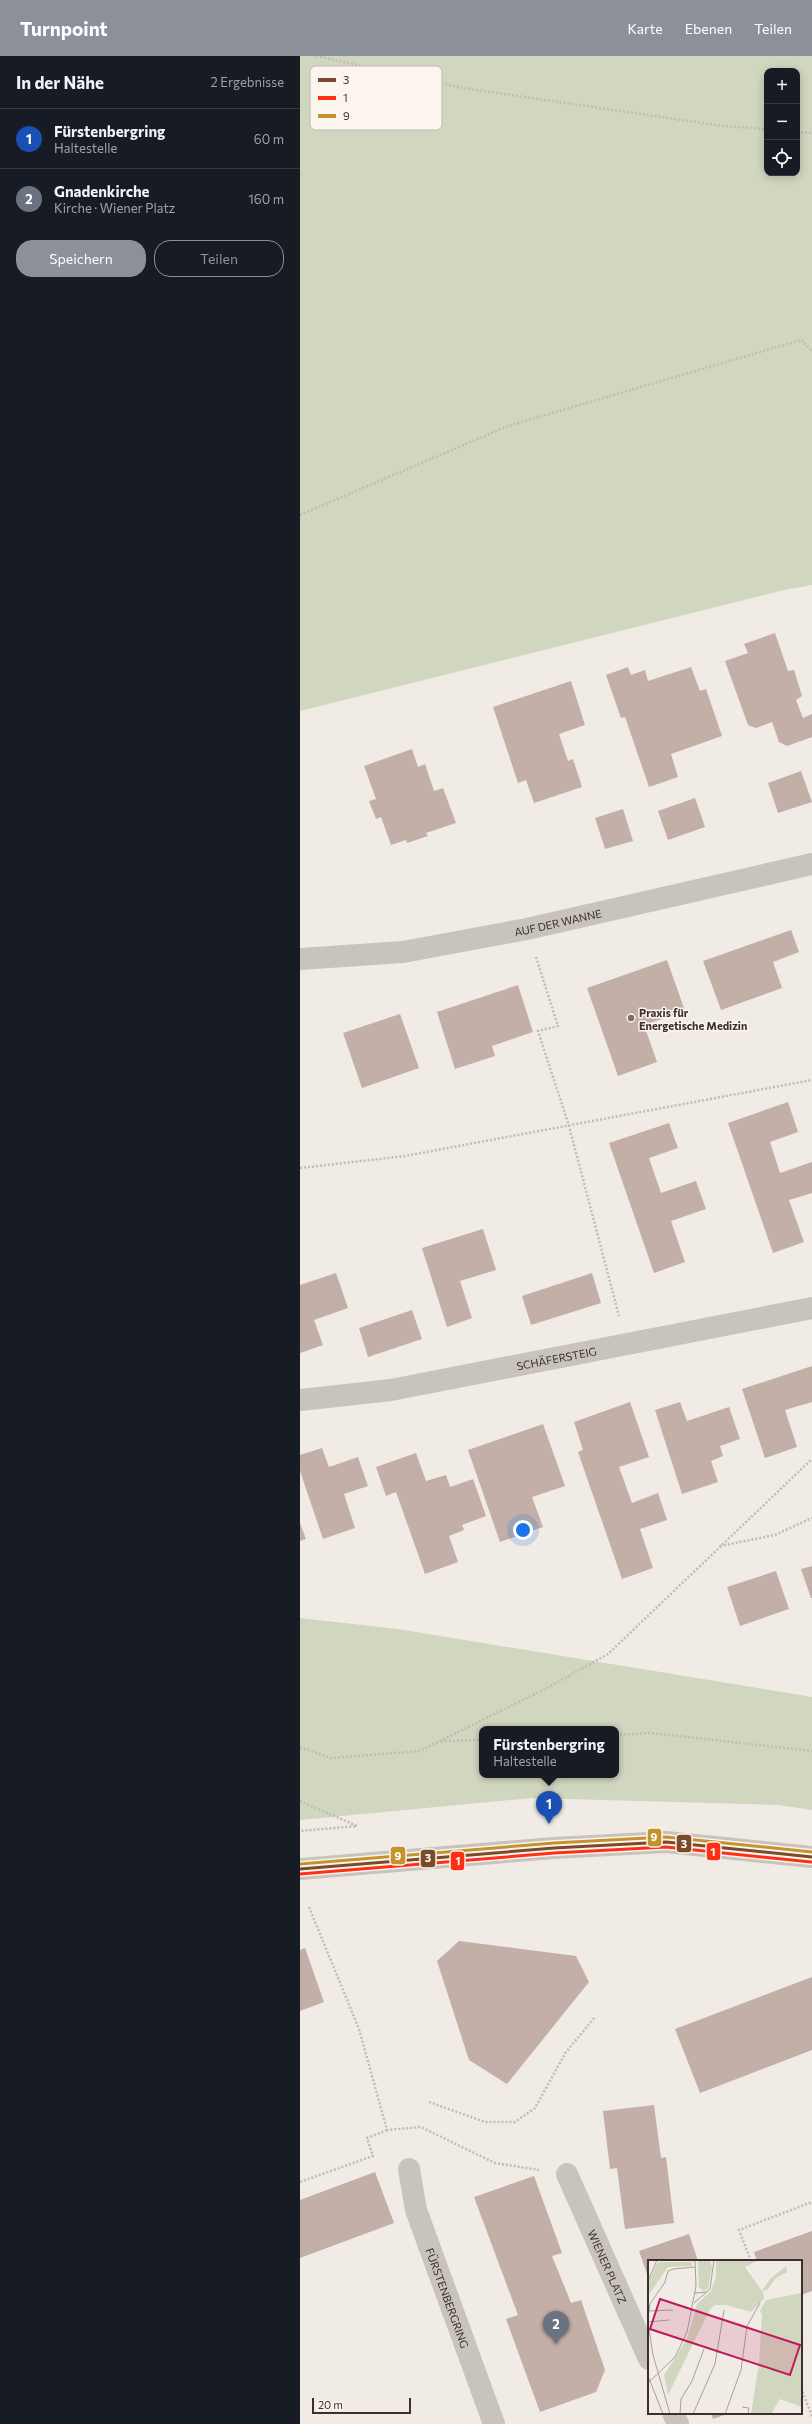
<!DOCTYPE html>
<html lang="de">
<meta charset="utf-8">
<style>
body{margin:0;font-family:Commissioner,sans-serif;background:#242831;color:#f1f3f6}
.controls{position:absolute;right:12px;top:12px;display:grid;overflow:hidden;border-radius:8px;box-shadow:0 2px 10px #0003}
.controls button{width:36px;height:36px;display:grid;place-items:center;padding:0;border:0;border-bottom:1px solid #363941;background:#171b24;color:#f1f3f6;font:20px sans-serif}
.scale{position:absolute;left:12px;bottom:10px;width:99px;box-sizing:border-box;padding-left:4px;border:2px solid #3b302b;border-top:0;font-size:11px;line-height:14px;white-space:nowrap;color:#3b302b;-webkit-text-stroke:3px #fbf5ee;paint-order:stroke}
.you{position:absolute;left:223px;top:1474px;width:14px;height:14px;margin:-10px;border:3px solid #fff;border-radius:50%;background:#1a73e8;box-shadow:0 0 0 6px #1a73e833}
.badge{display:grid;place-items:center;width:26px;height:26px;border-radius:50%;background:#8c9099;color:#fff;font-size:13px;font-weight:700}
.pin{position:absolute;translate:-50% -33px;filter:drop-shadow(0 1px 2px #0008)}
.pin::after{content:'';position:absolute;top:21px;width:14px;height:12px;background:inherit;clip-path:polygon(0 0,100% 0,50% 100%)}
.popup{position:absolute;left:179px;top:1670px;width:140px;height:52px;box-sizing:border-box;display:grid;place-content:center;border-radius:8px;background:#171b24;filter:drop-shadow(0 1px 3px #0005);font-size:13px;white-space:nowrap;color:#9ea1a6}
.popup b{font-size:15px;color:#f1f3f6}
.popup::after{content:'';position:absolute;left:50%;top:100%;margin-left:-8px;border:8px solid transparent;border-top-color:#171b24}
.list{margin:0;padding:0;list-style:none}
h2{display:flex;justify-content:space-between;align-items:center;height:52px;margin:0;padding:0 16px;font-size:17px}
h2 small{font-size:13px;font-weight:400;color:#9ea1a6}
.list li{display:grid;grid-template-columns:26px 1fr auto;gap:12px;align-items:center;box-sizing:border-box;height:60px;padding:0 16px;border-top:1px solid #363941}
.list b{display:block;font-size:15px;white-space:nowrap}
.list p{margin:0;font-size:13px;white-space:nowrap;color:#9ea1a6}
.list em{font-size:13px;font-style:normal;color:#9ea1a6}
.actions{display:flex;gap:8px;padding:12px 16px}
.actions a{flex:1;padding:9px 0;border:1px solid #8c9099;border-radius:16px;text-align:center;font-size:14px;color:#8c9099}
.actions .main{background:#8c9099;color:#fff}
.icon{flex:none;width:22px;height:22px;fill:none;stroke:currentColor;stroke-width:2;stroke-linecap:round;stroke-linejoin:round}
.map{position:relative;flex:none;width:512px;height:2368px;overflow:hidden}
header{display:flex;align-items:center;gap:24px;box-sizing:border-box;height:56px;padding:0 20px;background:#8c9099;color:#fff}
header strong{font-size:19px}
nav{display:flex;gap:22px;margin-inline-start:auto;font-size:14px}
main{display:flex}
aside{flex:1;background:#171b24}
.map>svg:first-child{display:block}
.green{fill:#d1d6bf;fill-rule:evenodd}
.building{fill:#c3afa7}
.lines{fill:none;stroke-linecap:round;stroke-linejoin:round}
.path{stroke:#c2bbb6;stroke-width:2.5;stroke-dasharray:2 2;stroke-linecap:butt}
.minor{stroke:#c9c3be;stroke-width:22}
.tertiary{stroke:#c9c3be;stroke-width:22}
.bus-1-casing{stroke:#fbf5ee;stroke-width:6}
.bus-2-casing{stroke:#fbf5ee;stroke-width:6}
.bus-3-casing{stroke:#fbf5ee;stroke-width:6}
.bus-1{stroke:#7a4b2a;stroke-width:3}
.bus-2{stroke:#ff2e17;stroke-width:3}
.bus-3{stroke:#c49330;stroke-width:3}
.poi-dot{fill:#7a716c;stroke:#fbf5ee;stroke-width:1.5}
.labels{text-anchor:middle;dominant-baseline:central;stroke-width:3;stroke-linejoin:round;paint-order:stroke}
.street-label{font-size:11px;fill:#3b302b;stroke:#fbf5ee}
.poi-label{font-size:11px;font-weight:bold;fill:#3b302b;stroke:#fbf5ee;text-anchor:start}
.inset-road{fill:none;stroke:#a8a09b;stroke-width:1}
.view{fill:#c2185b;fill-opacity:0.15;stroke:#c2185b;stroke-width:2}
.inset-edge{fill:none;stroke:#3b302b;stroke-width:2}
.key{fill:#fbf5ee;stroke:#c1bab4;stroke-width:1}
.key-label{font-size:11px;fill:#3b302b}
.line-badge{stroke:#fbf5ee;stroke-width:1.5}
.badge-label{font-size:11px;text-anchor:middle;font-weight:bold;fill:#fff}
</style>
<header>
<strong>Turnpoint</strong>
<nav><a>Karte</a><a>Ebenen</a><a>Teilen</a></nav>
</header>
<main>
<aside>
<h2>In der Nähe<small>2 Ergebnisse</small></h2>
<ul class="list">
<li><span class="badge" style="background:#1a4fb4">1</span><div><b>Fürstenbergring</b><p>Haltestelle</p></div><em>60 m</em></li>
<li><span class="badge" style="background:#6b7280">2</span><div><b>Gnadenkirche</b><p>Kirche · Wiener Platz</p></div><em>160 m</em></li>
</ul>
<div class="actions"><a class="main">Speichern</a><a>Teilen</a></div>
</aside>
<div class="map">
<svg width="512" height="2368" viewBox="0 0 512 2368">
<rect width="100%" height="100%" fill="#f0ebe5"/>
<path class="green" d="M0,0h512v529l-28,5 -484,121zM467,15h30v102h-30z
M0,1562l98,11 414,68v113l-33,-5 -247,-7 -232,22zM182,1673h134v46h-134z"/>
<path class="building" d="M475,577l13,38 6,-1 8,26 -6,4 7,18 9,-4v23l-25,9 -8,-4 -7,-20 -16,6 -8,-3 -23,-64 23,-8 -4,-9z
M328,611l3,8 14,-5 3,11 43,-14 9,24 6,-2 16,47 -51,18 7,23 -29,10 -24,-70 -4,1 -15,-43z
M271,625l14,44 -26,9 9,27 5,-2 9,28 -48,16 -8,-23 -8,3 -25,-76z
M112,693l6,18 7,-3 9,27 9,-3 13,35 -30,10 2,3 -21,7 -1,-3 -15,5 -10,-28 -5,2 -7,-18 7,-2 -12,-33z
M501,715l11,31 -34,11 -10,-30z
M395,742l10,29 -37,13 -10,-29z
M323,753l10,32 -28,8 -10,-31z
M491,874l8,22 -26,10 9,26 -61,22 -18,-49z
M367,904l18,51 -41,14 13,37 -39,14 -31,-88z
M218,929l15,47 -41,14 3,10 -40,13 -18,-57z
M100,958l19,54 -57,20 -19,-55z
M488,1046l10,30 -28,10 10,31 32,-11v31l-23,7 15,42 -31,11 -45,-130z
M369,1067l9,25 -29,10 12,35 35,-12 10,28 -35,12 14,41 -31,11 -45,-130z
M183,1173l13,41 -36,11 12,37 -25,9 -25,-79z
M36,1217l12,35 -34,12 9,25 -23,8v-68z
M292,1217l9,30 -70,22 -9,-29z
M112,1254l10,29 -54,18 -9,-29z
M512,1310v36l-27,8 12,37 -32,11 -23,-69z
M330,1346l19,55 -30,10 13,36 26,-10 9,27 -27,9 13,39 -31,11 -44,-127 5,-2 -9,-28z
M380,1346l7,19 42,-14 11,32 -20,7 3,10 -12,5 7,21 -36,12 -27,-84z
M243,1368l22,62 -33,11 11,30 -43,15 -32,-92z
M22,1392l7,19 29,-10 10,29 -24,8 11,34 -32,11 -23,-68v-16z
M116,1397l10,28 20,-6 4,12 23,-8 13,37 -24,9 2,5 -15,6 9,26 -33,12 -29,-82 -10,4 -10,-29z
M0,1467l6,16 -6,2z
M512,1510v32h-1l-10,-29z
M476,1515l13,38 -49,17 -13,-39z
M159,1885l117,15 13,26 -82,102 -38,-24 -32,-99z
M5,1892l19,54 -24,9v-61z
M512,1921v73l-112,43 -25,-64z
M354,2049l7,53 5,-1 8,66 -49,6 -8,-61 -7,1 -7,-58z
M75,2116l19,51 -94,35v-58z
M234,2120l28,77 -10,3 19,47 10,-3 24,70 -9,22 -56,20 -34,-93 12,-4 -44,-118z
M512,2175v60l-11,4v-34h-44l-3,-9z
M389,2178l9,27h-49v19l-10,-29z
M411,2357h19l-17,6z"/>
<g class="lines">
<path class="path" d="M16,0l147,32 260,38 44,3
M497,76l15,1
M0,459l208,-89 293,-86 11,11
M236,901l22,69 -20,5 31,95 50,190
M0,1112l105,-12 407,-76
M420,1490l55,-11 37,-17
M316,1679l34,-2 162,18
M141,1685l41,-1
M0,1691l31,11 89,-7 129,-64 59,-33 204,-195
M0,1745l57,25 -57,5
M9,1851l50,122 28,101 34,-3 74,36 44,7
M129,2046l56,20h30l20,-14 31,-56 29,-35
M0,2126l73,-26 -6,-18 20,-8
M451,2205l-12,-31 73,-28
M501,2332l11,28"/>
<g class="minor">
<path id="s1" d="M0,903l103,-7 124,-23 285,-65"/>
<path id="s2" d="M0,1344l91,-10 421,-82"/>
<path id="s3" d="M109,2113l7,41 78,214"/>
<path id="s4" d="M267,2118l82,185"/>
<path d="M373,2357l5,11"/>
</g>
<path class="tertiary" d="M0,1813l254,-21 112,-6 146,15"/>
<g class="bus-1-casing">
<path id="bus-1" d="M0,1813l254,-21 112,-6 146,15"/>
</g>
<g class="bus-2-casing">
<path id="bus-2" d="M0,1818l254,-21 112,-6 145,15"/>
</g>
<g class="bus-3-casing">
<path id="bus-3" d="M0,1808l254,-21 112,-6 146,15"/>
</g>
<use href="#bus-1" class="bus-1"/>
<use href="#bus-2" class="bus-2"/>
<use href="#bus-3" class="bus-3"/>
</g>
<circle class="poi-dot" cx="331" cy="962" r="4"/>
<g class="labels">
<g class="street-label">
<text stroke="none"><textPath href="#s1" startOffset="261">AUF DER WANNE</textPath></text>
<text stroke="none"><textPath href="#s2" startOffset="260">SCHÄFERSTEIG</textPath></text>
<text stroke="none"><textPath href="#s4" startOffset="101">WIENER PLATZ</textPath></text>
<text stroke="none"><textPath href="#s3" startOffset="135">FÜRSTENBERGRING</textPath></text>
</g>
<g class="poi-label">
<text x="339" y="956">Praxis für<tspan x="339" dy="13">Energetische Medizin</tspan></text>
</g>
</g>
<g transform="translate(348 2204)">
<rect width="154" height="154" fill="#f0ebe5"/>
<path d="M59,0l3,1 2,6 -4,22 -5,2 -4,-4 -1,-26zM68,0h43l-14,7 17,24 8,-12 16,-13 1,6 -11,6 -9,12 -4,1 1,8 -13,13 -24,-7h-12l-5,4 -42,86 -4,-20 23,-36 10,-35 14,-13 5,-14zM13,2h31v4l-24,1 -20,29v-13l9,-20zM154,33v114l-22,-8 -9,15h-20l8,-51 3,-48 -2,-4 6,-11z" fill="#d1d6bf"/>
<path class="inset-road" d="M25,0h14M0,21l9,-21M47,33l12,-1M46,43l16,-14 4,-29M1,51l24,-1M0,57l2,-13 15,-22 3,-11 5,-2 22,-2M21,60l-21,2 5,33 17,59M0,116l15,38M0,123l27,-26 12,-25 9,-46 -1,-26M94,147l7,1 -1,6M32,154l1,-15 11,-18 12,-32M45,154l22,-50 9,-54M77,154l16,-44 6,-44 13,-23"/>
<path class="view" d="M12,39l140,46 -10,30 -140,-46z"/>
<rect width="154" height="154" class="inset-edge"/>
</g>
<rect x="10" y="10" width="132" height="64" rx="6" class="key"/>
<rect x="18" y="22" width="18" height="4" fill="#7a4b2a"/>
<rect x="18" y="40" width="18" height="4" fill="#ff2e17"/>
<rect x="18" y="58" width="18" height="4" fill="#c49330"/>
<g class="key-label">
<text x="43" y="28">3</text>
<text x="43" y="46">1</text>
<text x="43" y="64">9</text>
</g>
<g class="line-badge">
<rect x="347" y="1772" width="15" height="19" rx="4" fill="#c49330"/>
<rect x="376" y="1778" width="16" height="19" rx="4" fill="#7a4b2a"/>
<rect x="406" y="1786" width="15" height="19" rx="4" fill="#ff2e17"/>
<rect x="90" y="1790" width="16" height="19" rx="4" fill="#c49330"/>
<rect x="120" y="1793" width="16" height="19" rx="4" fill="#7a4b2a"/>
<rect x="150" y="1795" width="15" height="20" rx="4" fill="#ff2e17"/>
</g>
<g class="badge-label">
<text x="354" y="1785">9</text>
<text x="384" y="1792">3</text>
<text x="413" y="1800">1</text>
<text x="98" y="1804">9</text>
<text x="128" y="1806">3</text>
<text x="158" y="1809">1</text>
</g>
</svg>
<div class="controls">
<button>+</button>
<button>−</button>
<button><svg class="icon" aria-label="locate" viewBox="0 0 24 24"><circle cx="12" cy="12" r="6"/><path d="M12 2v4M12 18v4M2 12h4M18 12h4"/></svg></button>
</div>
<div class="scale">20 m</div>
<div class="you"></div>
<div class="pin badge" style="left:249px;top:1768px;background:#1a4fb4">1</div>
<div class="popup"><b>Fürstenbergring</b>Haltestelle</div>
<div class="pin badge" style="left:256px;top:2288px;background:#6b7280">2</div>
</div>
</main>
